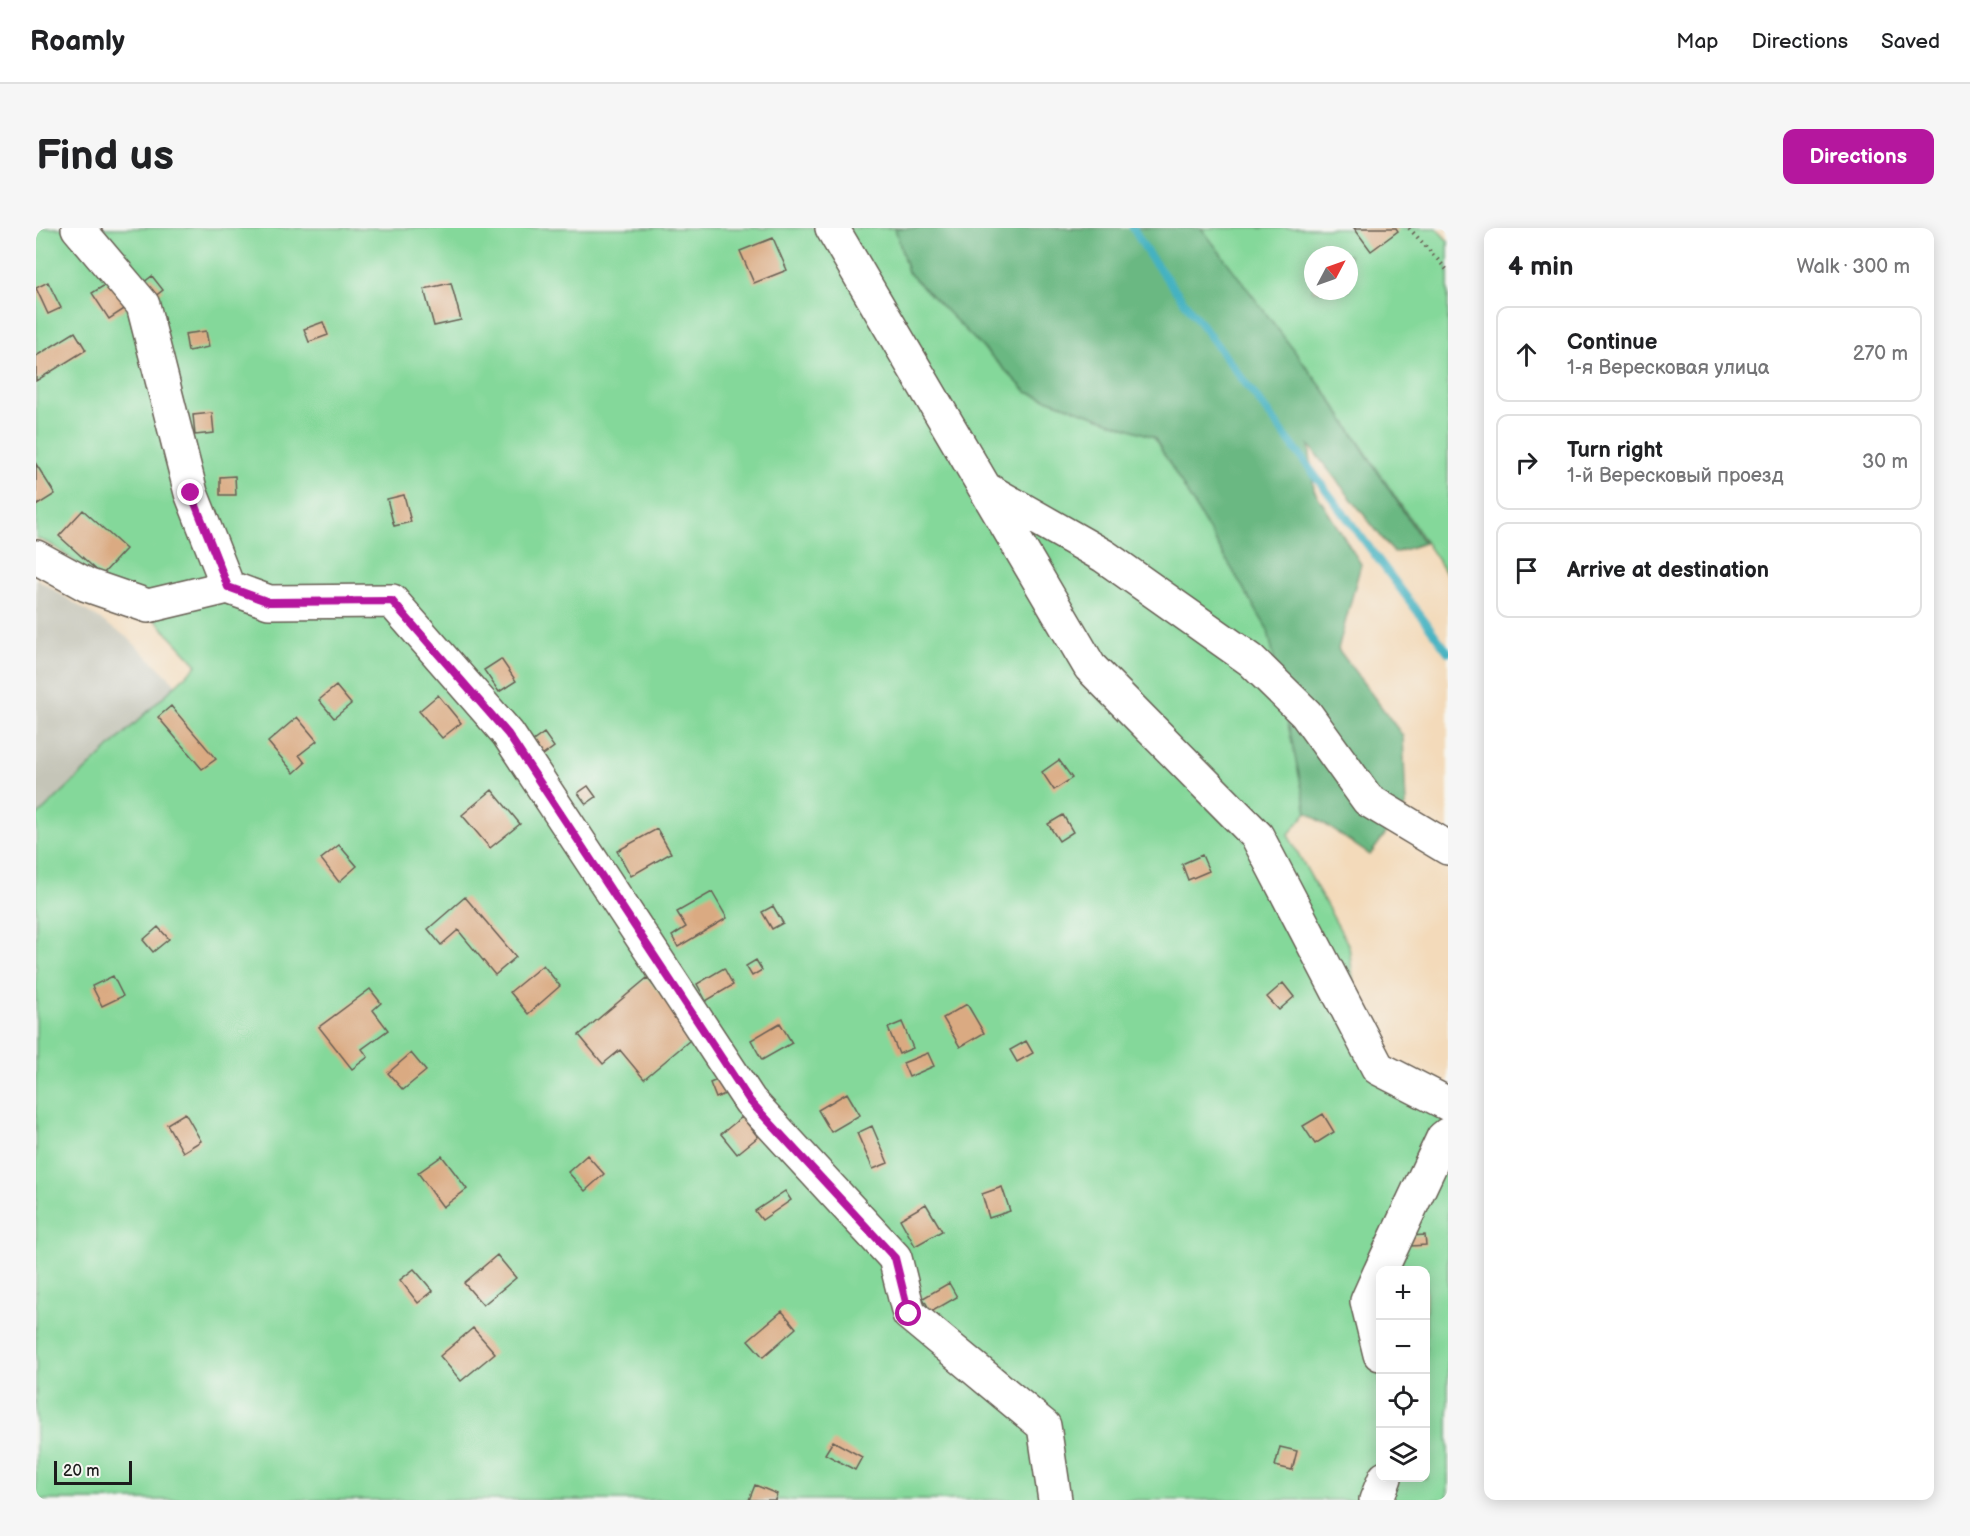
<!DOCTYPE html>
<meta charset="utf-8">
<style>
body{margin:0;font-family:"Balsamiq Sans",sans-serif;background:#f6f6f6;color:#202124}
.controls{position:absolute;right:18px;bottom:18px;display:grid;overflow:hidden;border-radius:12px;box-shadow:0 3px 15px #0003}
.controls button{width:54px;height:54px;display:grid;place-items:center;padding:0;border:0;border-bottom:2px solid #e0e0e0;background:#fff;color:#202124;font:30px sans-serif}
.compass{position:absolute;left:1268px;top:18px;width:54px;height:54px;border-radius:50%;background:#fff;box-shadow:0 3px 15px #0003;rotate:49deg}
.scale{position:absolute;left:18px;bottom:15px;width:78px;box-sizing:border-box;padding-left:6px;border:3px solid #1c1c1c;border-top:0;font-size:16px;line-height:21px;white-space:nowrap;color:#1c1c1c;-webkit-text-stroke:4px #f6f6f2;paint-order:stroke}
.stop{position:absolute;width:18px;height:18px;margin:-14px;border:4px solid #b5179e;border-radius:50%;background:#fff}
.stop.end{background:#b5179e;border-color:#fff;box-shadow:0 2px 6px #0008}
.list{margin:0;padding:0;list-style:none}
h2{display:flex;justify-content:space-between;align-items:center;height:78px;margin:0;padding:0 24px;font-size:26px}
h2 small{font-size:20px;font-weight:400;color:#757577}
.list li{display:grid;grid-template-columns:39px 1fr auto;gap:18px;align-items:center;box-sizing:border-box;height:96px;margin:0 12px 12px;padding:0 12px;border:2px solid #e0e0e0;border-radius:12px}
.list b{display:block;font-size:22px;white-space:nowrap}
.list p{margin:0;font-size:20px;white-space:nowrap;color:#757577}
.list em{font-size:20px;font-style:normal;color:#757577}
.icon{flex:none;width:33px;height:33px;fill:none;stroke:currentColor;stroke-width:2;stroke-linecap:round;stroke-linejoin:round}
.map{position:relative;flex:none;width:1412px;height:1272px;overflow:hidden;border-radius:12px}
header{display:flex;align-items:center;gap:36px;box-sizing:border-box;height:84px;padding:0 30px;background:#fff;border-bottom:2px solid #e0e0e0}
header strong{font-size:28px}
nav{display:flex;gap:33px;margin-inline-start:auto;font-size:21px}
.intro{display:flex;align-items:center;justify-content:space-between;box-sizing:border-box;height:144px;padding:0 36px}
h1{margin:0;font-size:42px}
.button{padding:15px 27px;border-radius:12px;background:#b5179e;color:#fff;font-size:21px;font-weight:700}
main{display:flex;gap:36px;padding:0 36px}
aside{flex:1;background:#fff;border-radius:12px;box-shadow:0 3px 15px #0003}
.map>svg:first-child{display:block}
.industrial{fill:#c5c5b8}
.green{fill:#84d89a;stroke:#507a5b;stroke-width:1.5;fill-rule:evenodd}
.forest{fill:#6bb882;stroke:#446a4f;stroke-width:1.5}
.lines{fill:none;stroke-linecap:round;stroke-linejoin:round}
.stream{stroke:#45b2c1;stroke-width:8}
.building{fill:#daaa82}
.minor-casing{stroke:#675e53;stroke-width:36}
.path{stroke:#675e53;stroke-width:4;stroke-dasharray:1.5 4.5;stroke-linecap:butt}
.minor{stroke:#fff;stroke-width:33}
.route{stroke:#b5179e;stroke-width:8}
</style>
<header>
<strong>Roamly</strong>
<nav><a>Map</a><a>Directions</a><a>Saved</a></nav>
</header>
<div class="intro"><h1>Find us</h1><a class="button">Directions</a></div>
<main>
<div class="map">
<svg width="1412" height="1272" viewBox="0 0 1412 1272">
<rect width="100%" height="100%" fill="#f6f6f2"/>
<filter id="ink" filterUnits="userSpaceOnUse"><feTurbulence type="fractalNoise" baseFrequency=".0167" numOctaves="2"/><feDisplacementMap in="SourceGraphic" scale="12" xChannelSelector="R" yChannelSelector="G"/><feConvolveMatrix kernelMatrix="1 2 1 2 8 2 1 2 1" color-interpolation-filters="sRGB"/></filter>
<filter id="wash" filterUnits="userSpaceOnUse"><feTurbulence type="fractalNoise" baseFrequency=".008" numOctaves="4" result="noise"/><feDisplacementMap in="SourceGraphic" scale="24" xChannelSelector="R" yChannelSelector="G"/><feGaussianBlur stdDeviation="1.35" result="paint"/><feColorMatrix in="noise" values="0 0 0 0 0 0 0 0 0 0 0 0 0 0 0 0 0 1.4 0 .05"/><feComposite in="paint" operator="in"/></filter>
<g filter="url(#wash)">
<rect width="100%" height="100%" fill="#f3daba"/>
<path class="industrial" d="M0,350l91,59 51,49 -142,131z"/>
<path class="green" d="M0,0h859l13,44 119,120 127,45 114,193 39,182 -19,23 61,111 14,116 85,62v376h-1412v-683l161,-152 -41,-44 -104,-76 -16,-7zM1344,1042h46v208h-46z
M1165,0h235l12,13v335l-119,-179zM1277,27h36v36h-36z"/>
<path class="forest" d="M859,0h306l5,6 123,163 95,146 -30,10 -85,-108 5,45 47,74 -23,85 65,87 3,70 -36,49 -63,-43 -39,-182 -114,-193 -127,-45 -119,-120z"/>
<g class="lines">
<path class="stream" d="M1097,0l16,27 299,397"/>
</g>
<g id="blocks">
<path class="building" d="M1318,0h42l2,3 -27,20z
M737,10l14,32 -33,13 -14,-32z
M116,48l11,14 -13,10 -11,-14z
M77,52l16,26 -20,13 -17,-26z
M12,54l13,26 -13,6 -12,-26z
M415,55l10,37 -27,6 -10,-37z
M287,94l5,13 -19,7 -5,-13z
M170,103l3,16 -21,4 -3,-17z
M39,104l11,18 -50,31v-25z
M176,185l2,20 -19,2 -2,-20z
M0,236l19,30 -19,12z
M199,248l1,19h-16v-18z
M368,267l7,27 -17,4 -7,-27z
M47,282l43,39 -24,26 -43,-39z
M465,431l15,22 -17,11 -15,-22z
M300,458l15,18 -17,14 -15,-18z
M402,467l23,28 -19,15 -23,-27z
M135,478l45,53 -14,10 -44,-52z
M261,489l20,24 -18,14 6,8 -11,10 -26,-31z
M508,505l10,14 -15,11 -10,-14z
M1023,532l13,18 -18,12 -12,-18z
M552,558l8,11 -10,7 -8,-11z
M456,562l28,34 -30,24 -28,-33z
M1027,587l10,17 -14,9 -11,-17z
M621,601l14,24 -40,23 -14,-25z
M303,617l18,21 -18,16 -18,-23z
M1166,627l7,16 -21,9 -6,-16z
M676,664l15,26 -49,29 -6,-11 14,-9 -9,-15z
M429,669l51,60 -21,18 -37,-45 -17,15 -13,-16z
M737,678l10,17 -11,6 -10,-17z
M122,699l11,12 -16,13 -10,-12z
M720,732l6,10 -10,6 -6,-10z
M507,737l17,21 -32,28 -18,-22z
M688,740l9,17 -27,16 -9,-17z
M77,748l10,20 -21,10 -10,-20z
M611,750l49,57 -52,44 -24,-29 -17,14 -24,-29z
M1247,755l11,14 -15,13 -12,-13z
M334,761l11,14 -8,7 15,20 -26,19 6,8 -16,12 -33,-42z
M931,776l17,29 -24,14 -17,-29z
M866,794l11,26 -14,6 -11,-26z
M744,795l12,20 -30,17 -11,-20z
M990,813l7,12 -16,9 -7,-12z
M375,825l15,18 -23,19 -15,-17z
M892,825l6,13 -25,11 -6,-14z
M683,851l6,15 -9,4 -6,-15z
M811,865l13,22 -29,17 -13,-22z
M149,885l16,28 -18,11 -16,-28z
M1287,886l11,18 -19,12 -12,-18z
M706,889l16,20 -21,17 -16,-20z
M836,898l16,37 -15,6 -16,-36z
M551,927l17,19 -19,17 -17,-19z
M406,928l25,33 -24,18 -25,-34z
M966,959l8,24 -21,7 -7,-24z
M749,963l6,9 -29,20 -7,-9z
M890,976l16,27 -27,15 -15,-27z
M1389,1007l1,10 -15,1 -1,-10z
M461,1027l19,23 -33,27 -19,-22z
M378,1041l19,22 -15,12 -18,-23z
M913,1055l8,14 -26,15 -8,-14z
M746,1083l14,17 -33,29 -15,-17z
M437,1100l22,25 -34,28 -21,-25z
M797,1213l29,16 -7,13 -30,-16z
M1244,1219l17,4 -5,19 -17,-4z
M719,1257l22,9 -2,6h-26z"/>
</g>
</g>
<g filter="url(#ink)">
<use href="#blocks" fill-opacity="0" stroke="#675e53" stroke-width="1.5"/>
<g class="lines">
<g class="minor-casing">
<path id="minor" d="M42,0l65,77 48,188 37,94
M796,0l258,439 167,169 121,232 70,36
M950,261l118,67 147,104 55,54 62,86 80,48
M0,329l51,28 61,21 80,-19 41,15 123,-1 116,133 242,367 145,157 14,56 135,112 11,74
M1345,1042l62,-132 5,-4
M1344,1044l-13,29 13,53
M1340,1272l9,-22"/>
</g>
<path class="path" d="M1373,0l39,43"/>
<use href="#minor" class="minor"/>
</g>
</g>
<g class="lines" filter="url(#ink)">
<path class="route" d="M155,265l37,94 41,15 123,-1 116,133 242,367 145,157 14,56"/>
</g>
</svg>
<div class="controls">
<button>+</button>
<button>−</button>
<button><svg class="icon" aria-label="locate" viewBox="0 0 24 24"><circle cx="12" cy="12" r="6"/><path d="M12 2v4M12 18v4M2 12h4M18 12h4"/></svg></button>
<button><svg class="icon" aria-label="layers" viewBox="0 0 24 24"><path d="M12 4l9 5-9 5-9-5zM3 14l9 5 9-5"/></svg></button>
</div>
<svg class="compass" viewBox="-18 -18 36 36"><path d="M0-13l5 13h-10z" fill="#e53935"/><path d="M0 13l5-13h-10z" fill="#757577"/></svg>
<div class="scale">20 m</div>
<div class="stop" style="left:873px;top:1086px"></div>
<div class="stop end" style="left:155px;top:265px"></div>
</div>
<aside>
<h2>4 min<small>Walk · 300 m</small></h2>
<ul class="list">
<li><svg class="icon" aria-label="ahead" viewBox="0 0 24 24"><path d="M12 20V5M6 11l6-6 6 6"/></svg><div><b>Continue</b><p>1-я Вересковая улица</p></div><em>270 m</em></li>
<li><svg class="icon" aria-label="right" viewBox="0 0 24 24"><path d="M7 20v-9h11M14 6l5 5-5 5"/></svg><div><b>Turn right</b><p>1-й Вересковый проезд</p></div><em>30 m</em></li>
<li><svg class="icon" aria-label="arrive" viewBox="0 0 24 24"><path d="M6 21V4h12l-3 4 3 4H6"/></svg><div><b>Arrive at destination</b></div></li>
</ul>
</aside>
</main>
